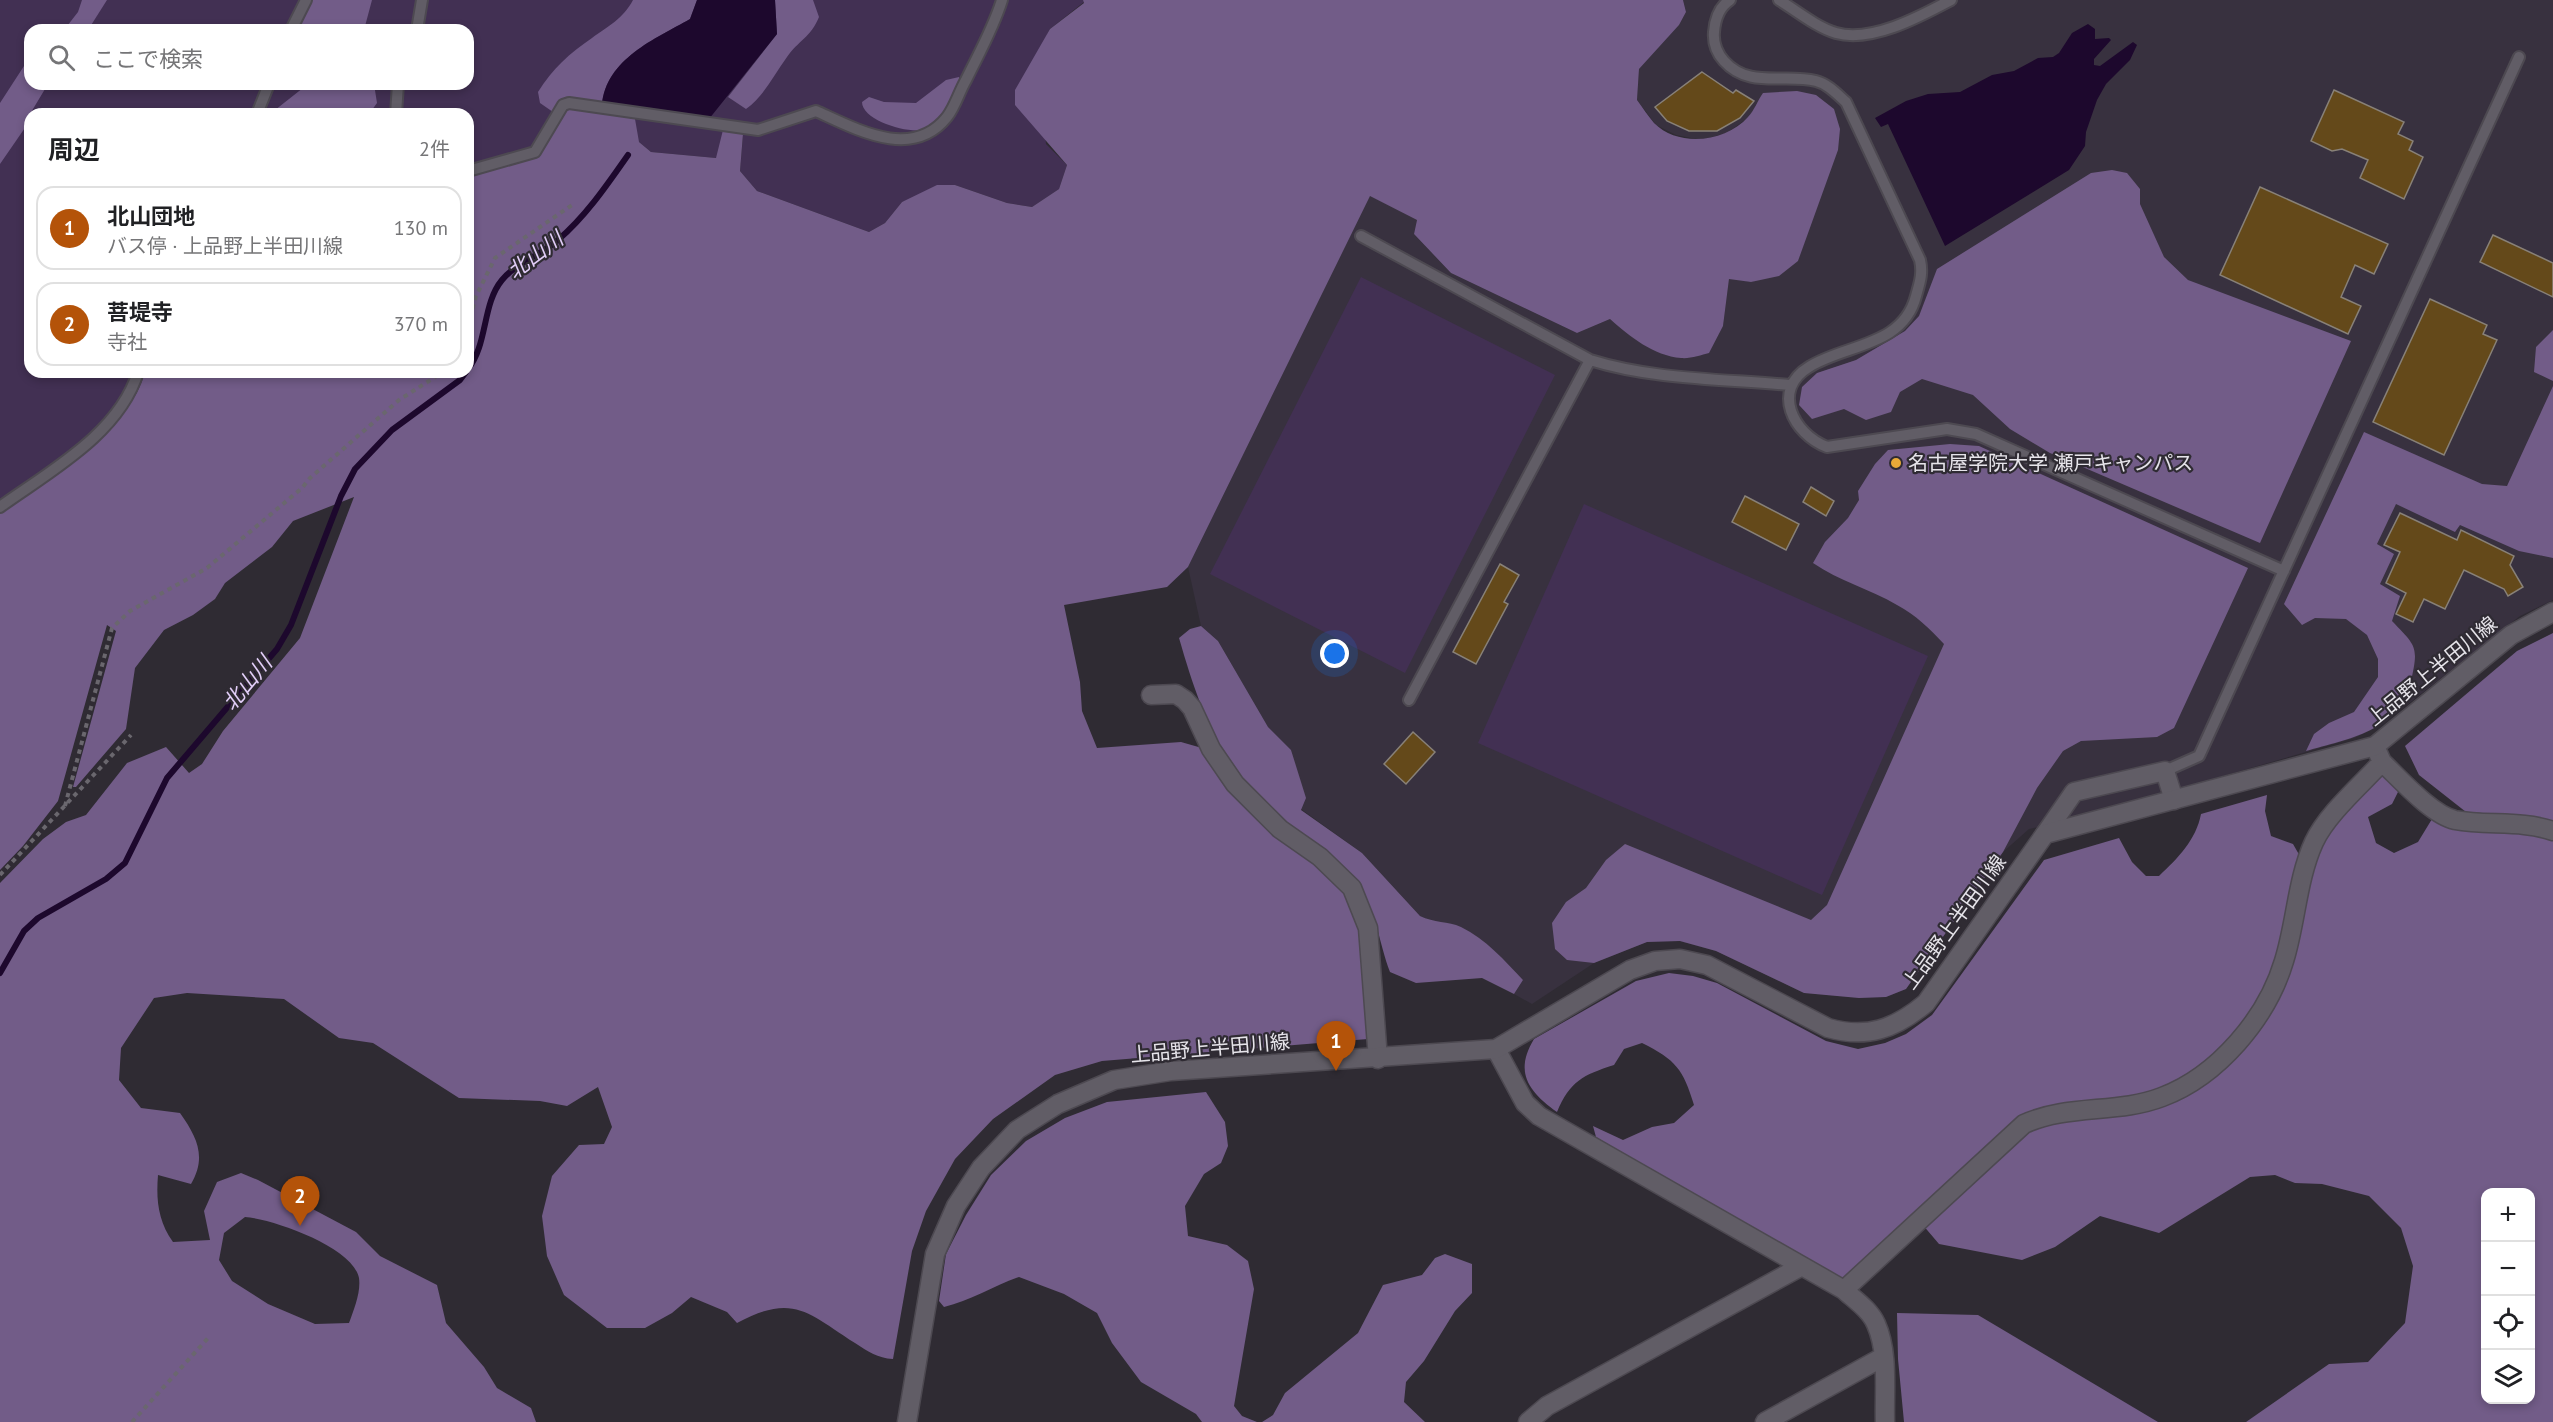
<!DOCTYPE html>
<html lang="ja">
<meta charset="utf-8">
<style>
body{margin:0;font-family:"PT Sans","Noto Sans JP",sans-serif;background:#f6f6f6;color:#202124}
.controls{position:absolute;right:18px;bottom:18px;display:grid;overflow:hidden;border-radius:12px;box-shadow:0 3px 9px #0003}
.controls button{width:54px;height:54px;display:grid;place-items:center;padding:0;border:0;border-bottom:2px solid #e0e0e0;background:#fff;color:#202124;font:30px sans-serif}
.you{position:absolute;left:1335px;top:654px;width:21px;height:21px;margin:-15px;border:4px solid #fff;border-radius:50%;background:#1a73e8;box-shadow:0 0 0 9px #1a73e833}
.badge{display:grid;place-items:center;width:39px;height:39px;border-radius:50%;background:#b45309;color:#fff;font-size:20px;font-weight:700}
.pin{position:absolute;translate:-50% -50px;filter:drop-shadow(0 2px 3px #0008)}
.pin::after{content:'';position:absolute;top:32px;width:21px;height:18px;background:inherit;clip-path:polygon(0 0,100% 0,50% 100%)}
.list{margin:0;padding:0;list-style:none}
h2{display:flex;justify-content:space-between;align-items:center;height:78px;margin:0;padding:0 24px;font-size:26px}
h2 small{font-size:20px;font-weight:400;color:#757577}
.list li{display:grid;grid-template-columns:39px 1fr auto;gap:18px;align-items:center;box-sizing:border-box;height:84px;margin:0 12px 12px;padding:0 12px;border:2px solid #e0e0e0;border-radius:18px}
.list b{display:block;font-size:22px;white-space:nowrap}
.list p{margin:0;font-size:20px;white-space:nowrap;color:#757577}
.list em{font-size:20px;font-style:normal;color:#757577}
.icon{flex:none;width:33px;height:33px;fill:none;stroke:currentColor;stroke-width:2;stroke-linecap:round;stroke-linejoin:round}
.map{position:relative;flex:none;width:2553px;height:1422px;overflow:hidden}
.search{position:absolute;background:#fff;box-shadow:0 3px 9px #0003;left:24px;top:24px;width:450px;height:66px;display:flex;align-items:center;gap:15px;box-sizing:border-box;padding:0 21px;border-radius:18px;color:#757577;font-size:22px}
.panel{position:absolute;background:#fff;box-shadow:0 3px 9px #0003;left:24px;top:108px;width:450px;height:270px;border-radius:18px}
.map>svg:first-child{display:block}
.built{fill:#38313f}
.green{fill:#423053;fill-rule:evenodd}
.forest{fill:#725c88;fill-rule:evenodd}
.water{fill:#1d082d}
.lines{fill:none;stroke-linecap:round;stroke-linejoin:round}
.stream{stroke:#1d082d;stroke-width:6}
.building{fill:#64491a;stroke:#888178;stroke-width:1.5}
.lane-casing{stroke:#4d4951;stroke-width:14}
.street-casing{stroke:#4d4951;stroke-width:21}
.secondary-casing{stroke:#4d4951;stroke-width:21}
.path{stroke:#6a676e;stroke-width:4;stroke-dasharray:4.5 4.5;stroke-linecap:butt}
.lane{stroke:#615d66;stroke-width:10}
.street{stroke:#615d66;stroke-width:18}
.secondary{stroke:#615d66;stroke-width:18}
.poi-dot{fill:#e9aa38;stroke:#2f2b33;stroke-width:2}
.labels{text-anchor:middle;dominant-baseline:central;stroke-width:4.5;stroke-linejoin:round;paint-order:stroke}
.poi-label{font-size:20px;fill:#e6e4ea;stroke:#2f2b33;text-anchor:start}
.street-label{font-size:20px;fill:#e6e4ea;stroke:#2f2b33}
.water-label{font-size:21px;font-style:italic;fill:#e2cef8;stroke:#2f2b33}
</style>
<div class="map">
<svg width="2553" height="1422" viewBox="0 0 2553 1422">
<rect width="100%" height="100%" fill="#2f2b33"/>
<path class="built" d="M1683,0h870v600l-33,16 -140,110 -26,12 -282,82 -43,9 -26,23 -97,137 -20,8 -27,1 -55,-5 -88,-42 -37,-10 -32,1 -53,21 -62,41 -18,-10 9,-14 -63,-53 -28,-5 -12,-6 -58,-63 -61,-44 -10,-59 -23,-23 -50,-86 -17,-15 -13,-59 182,-372 47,25 -3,14 37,39 126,60 33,-14 19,16 27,16 25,7 42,-32 6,-48 22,4 47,-21 25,-75 -74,-69 -22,16 -26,7 -25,-5 -20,-10 -19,-25 2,-31 40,-44 7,-13z"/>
<path class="green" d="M0,0h1083l1,2 -34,27 -13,26 9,89 21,21 -8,24 -27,18 -25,-4 -52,-18 -53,17 -17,21 -16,9 -112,-41 -17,-20 3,-36 -27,23 -65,-6 -12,-10 -103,14 -68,19v-61h-438v258h115c-15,60 -98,106 -145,140zM30,30h438v54h-438z
M1361,277l194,98 -150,298 -195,-99z
M1584,504l344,152 -106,239 -344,-152z"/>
<path class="forest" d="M82,0h25l-19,30h-24l14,-18z
M311,0h61l-8,30h-69z
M633,0h64l-7,19c-35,20 -84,40 -88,86l-37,-8 -12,15 -13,-9 -2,-11c14,-23 32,-39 54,-54 16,-12 31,-19 41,-38z
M775,0h38l6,17c-8,20 -21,24 -32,40 -14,19 -22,38 -41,52l-18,-12 49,-63z
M1083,0h600l3,12 -7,13 -40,44 -2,31c6,8 11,16 17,23 25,25 72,19 94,-6 6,-6 10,-17 15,-24l34,-2 19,4 18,14 6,20 -2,21 -40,111 -19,15 -28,6 -22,-3 -6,47 -14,27c-8,2 -19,6 -28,5 -27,-2 -52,-22 -71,-39l-33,14 -126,-60 -37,-39 3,-14 -47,-24 -182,371 -21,20 -103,18 16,77 2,29 15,37 84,-6 21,6 140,141 10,18 7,19 9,113 -266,22 -47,14 -62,44 -38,40 -29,52 -14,40 -19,108c-16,-1 -24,-7 -38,-16 -48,-31 -62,-50 -118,-20l-10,-11 -36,-15 -19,16 -27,15h-38l-43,-33 -17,-39 -5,-40 10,-40 27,-31 25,-1 8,-17 -14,-40 -31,19 -27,-5 -81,-3 -86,-55 -34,-5 -55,-39 -97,-6 -33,5 -33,50 -2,32 22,28 39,5c17,24 27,44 11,71l-33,-9c-2,25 0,46 15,67l37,-2 -6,-29 13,-29 24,-9 17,7 98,52 24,24 57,29 9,38 38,44 13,21 34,20 5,14h-536v-539l43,-44 23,-17 20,-7 41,-52 39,-16 23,26 13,-9 21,-33 77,-93 54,-141 -61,24 -21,26 -47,36 -10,16 -22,16 -29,15 -29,38 -9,61 -50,58h-3l43,-156 -9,-6 -49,176 -35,45 -23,24v-358c47,-34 129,-80 145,-140h323v-197l68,-19 32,-48 67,11 4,23 12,10 65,6 7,-28 20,4 -3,37 17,20 112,41 16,-9 17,-21 35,-17h18l52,18 25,4 27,-18 8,-24 -52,-60v-15l35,-61 34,-26zM245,1217c28,2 108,30 114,61 2,14 -5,31 -10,45l-34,1 -47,-20 -36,-23 -13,-21 5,-27z
M30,62v22h18l-18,30 -1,8 -29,42v-61l24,-37z
M959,77l2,7c-9,15 -18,37 -35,45 -15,6 -64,-8 -64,-27l7,-5 15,5 32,1 30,-23z
M308,84h66l3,19 -8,11 -27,-2 -72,2z
M2112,170l15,3 13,16v15l24,53 24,23 163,61 -91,202 -210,-90 -40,-24 -37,-34 -51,-16 -22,13 -9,20 -25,8 -22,-11 -32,10 -13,-14 3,-18 15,-14 39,-13 49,-29 14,-15 18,-47 154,-96z
M2553,330v51l-19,-9 2,-25z
M2553,386v172l-34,-7 -59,-26 -5,7 -59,-28 -19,40 17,10 -14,30 20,12 -8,25c24,25 27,25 19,60 -11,50 -63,58 -105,70l8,-17 15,-11 25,-11 24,-35v-18l-11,-24 -21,-16 -31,-1 -13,7 -18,-21 80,-172 118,52 25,2z
M1950,444l29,2 269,122 -74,160 -17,9 -76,4 -18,10 -26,37 -34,64 -97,137 -20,8 -27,1 -55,-5 -88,-42 -36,-10 -33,1 -53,21 -27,-3 -12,-11 -3,-26 14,-21 20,-14 20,-28 19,-16 186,76 16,-15 117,-261c-14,-15 -28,-29 -47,-39 -27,-16 -58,-24 -84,-42l12,-21 23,-24 11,-18 -1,-9 17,-27 13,-14z
M1201,626l17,15 50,86 23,23 15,48 -5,12 61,43 58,63c14,7 28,5 41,11 25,12 44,34 62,53l-9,14 -32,-16 -66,5 -26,-11c-11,-29 -14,-63 -33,-89 -6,-8 -17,-14 -25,-21 -18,-15 -37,-31 -56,-46 -56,-49 -77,-109 -97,-178l11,-9z
M2553,633v190l-25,-7 -62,-4 -47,-37 -14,-29 112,-95z
M2379,775c9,2 17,8 19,17l-6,12 -24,13 8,26 18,10 24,-11 14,-23 16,6 72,5 33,8v584h-307l83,-58 39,-2 37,-39 8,-57 -12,-38 -32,-32 -47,-12 -27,-1 -20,-8 -25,2 -91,56 -59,-17 -45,31 -33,13 -83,-16 -17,-20 102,-94 23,-11 89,-9 123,-84 59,-177 12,-19zM2486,1192h44v208h-44z
M2267,795l-2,16 6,25 22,8 8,14 -24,104 -29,56 -40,43 -15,12 -40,20 -129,24 -183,163 -12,-2 -233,-141 -3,-11 30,14 29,-13 22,-4 20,-18c-11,-36 -18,-45 -52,-62l-18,6 -10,16c-31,10 -44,16 -57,47 -29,-21 -43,-40 -23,-73l102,-58 33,-8 24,3 24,7 109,58 32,8 27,-6 21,-9 26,-19 112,-155 75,-22 13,24 14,14h13c19,-18 37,-36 42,-62z
M1206,1092l19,30 3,24 -7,17 -17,11 -19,32 3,30 39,9 21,16 6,28 -20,117 8,10 15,6h-55l-6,-8 -55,-32 -29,-39 -15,-30 -33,-19 -45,-17c-25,9 -49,24 -75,30l-5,-6 7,-47 20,-39 25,-40 35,-34 39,-23 42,-16z
M1445,1254l27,10v29l-17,18 -31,50 -18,21 -2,20 21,20h-163l11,-7 12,-22 73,-60 25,-48 39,-10 13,-17z
M1897,1313l81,2 180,107h-254l-6,-63z"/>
<path class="water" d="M697,0h78l2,34 -68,85 -107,-14c4,-46 53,-66 88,-86z
M2088,24l7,5v10l14,-1 2,2 -17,19v6l6,1 33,-24 4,3 -7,15 -24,24 -9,16 -11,32 -1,14 -16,24 -124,76 -57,-122 -7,3 -6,-9 31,-17 22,-7 32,-2 32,-17 22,-4 24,-13 15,-1 6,-4 13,-20z"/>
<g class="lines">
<path class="stream" d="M468,369c20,-25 14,-65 34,-89 15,-18 39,-25 56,-40 28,-24 49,-55 70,-85
M0,973l24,-42 14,-13 68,-39 19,-16 42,-85 110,-129 14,-24 50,-129 14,-27 37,-39 68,-50 6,-8"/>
</g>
<path class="building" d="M1702,72l31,21 3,-3 18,11 -14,17 -23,13h-28l-22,-10 -12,-14z
M2334,90l70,32 -6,12 15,7 -4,9 14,7 -19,42 -44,-21 8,-18 -26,-11 -10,2 -21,-10z
M2260,187l128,57 -14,30 -19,-9 -14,32 20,9 -13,28 -128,-59z
M2493,235l60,28v34l-73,-35z
M2430,299l57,26 -4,9 14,6 -53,115 -71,-33z
M1811,487l23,14 -8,15 -23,-14z
M1745,496l54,28 -13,26 -54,-28z
M2400,513l57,27 4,-10 53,26 -4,9 13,22 -15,9 -4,-7 -40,-19 -19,39 -21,-10 -11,23 -17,-8 10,-21 -20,-10 14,-31 -16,-7z
M1500,564l19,11 -15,27 4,2 -32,60 -23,-12z
M1413,732l22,20 -29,32 -22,-20z"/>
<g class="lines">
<g class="lane-casing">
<path id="lane" d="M1730,0c-11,7 -15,19 -16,32 -1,11 3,21 10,29 25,28 60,12 92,20 12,3 21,13 30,21l74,158c3,13 0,22 -4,36 -13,51 -71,48 -107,71 -38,23 -16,67 18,80l120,-18 29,5 308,137
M1779,0c18,11 37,27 57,33 36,10 85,-17 115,-33
M291,30l15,-30
M417,30l5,-30
M257,114l12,-30
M396,114l2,-30
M468,171l67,-19 28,-47 6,-2 189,27 58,-19c40,18 96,50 131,6 8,-10 12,-25 19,-37 13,-27 27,-51 36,-80
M1361,236l229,124c64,20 134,19 200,25
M0,507c50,-36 119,-73 138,-135
M1409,700l181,-340
M2165,771l34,-15 320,-699"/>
</g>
<g class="street-casing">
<path id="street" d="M1151,695l25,-1 9,6 7,8 19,41 24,35 45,45 40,28 32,31 16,40 10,131
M2378,753l4,9c18,17 50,53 73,58 33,6 66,0 98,11
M2045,834l29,-42 91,-21 9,29
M1496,1049l29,54 14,13 305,174c11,10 26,20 32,34 13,29 8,67 9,98
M1844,1290l180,-166c44,-20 94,-10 138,-27 56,-21 105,-79 122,-136 12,-38 13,-82 30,-119 13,-28 47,-57 68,-80
M1528,1422l19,-16 253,-139
M1765,1422l118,-65"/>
</g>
<g class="secondary-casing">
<path id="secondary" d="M907,1422l28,-168 21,-48 25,-38 36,-38 41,-26 56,-24 57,-9 325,-22 134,-79 25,-9 25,-2 27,6 121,63c39,11 67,1 98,-25l119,-169 330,-88 136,-111 42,-23"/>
</g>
<path class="path" d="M468,326l8,-30 19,-38 77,-53
M65,806l47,-178 18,-17 77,-43 95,-80 8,-10 89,-78 44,-28
M0,875l131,-140
M132,1422l77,-85"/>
<use href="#lane" class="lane"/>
<use href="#street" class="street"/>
<use href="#secondary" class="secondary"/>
</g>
<circle class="poi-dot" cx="1896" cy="463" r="6"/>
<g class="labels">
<g class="poi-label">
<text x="1908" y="463">名古屋学院大学 瀬戸キャンパス</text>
</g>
<g class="street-label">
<text transform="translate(2432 671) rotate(-39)">上品野上半田川線</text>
<text transform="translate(1954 922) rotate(-54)">上品野上半田川線</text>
<text transform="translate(1210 1048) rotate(-5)">上品野上半田川線</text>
</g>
<g class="water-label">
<text transform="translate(535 255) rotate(-37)">北山川</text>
<text transform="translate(247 683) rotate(-50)">北山川</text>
</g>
</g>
</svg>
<div class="controls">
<button>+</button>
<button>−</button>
<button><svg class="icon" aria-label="locate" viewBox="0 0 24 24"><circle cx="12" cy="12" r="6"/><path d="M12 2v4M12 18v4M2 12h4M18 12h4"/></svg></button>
<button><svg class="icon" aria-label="layers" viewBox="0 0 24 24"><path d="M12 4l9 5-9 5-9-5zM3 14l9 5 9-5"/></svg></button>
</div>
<div class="you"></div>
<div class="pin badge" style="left:1336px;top:1071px">1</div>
<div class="pin badge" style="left:300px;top:1226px">2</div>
<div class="search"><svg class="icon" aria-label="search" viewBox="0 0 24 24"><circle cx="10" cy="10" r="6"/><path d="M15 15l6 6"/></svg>ここで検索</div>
<section class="panel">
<h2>周辺<small>2件</small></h2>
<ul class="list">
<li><span class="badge">1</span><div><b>北山団地</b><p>バス停 · 上品野上半田川線</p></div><em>130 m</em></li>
<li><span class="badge">2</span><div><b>菩堤寺</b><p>寺社</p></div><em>370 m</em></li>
</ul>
</section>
</div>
